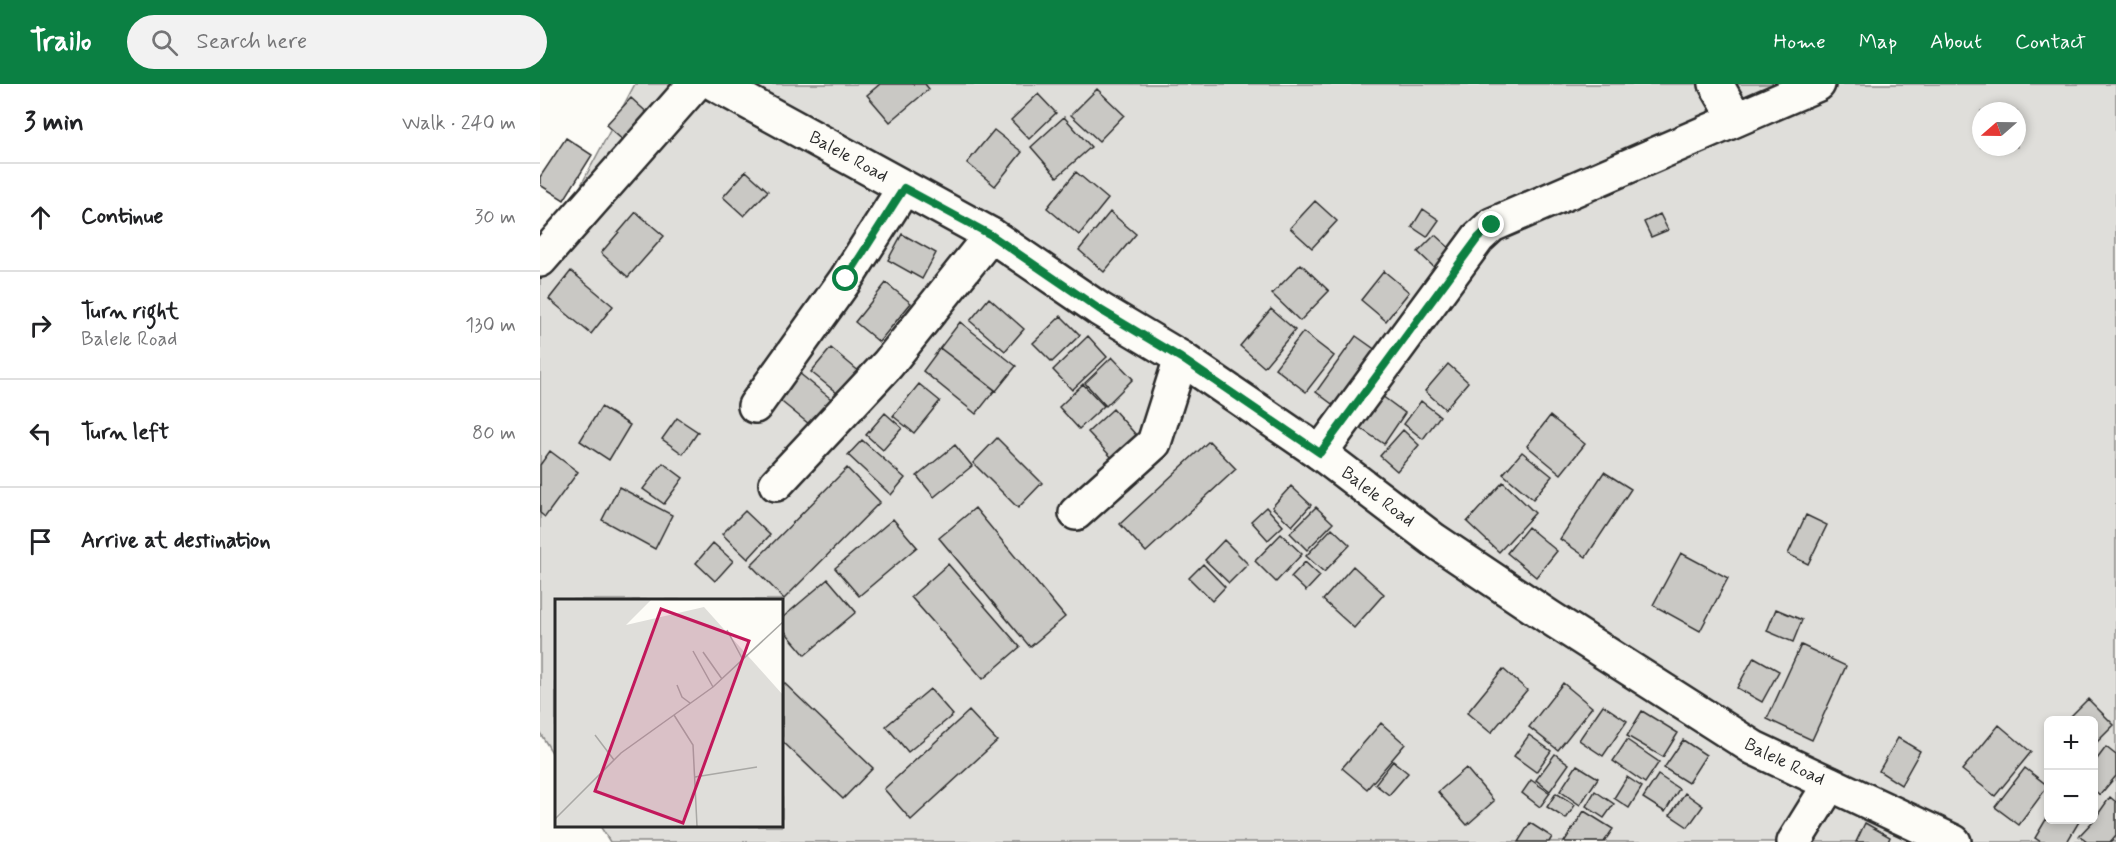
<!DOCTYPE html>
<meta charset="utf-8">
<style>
body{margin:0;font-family:Mynerve,sans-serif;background:#f2f2f2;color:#202124}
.controls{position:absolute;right:18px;bottom:18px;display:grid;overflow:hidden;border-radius:9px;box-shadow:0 3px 9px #0003}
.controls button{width:54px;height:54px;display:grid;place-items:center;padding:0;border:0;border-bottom:2px solid #e0e0e0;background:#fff;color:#202124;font:30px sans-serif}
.compass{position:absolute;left:1432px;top:18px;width:54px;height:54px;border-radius:50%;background:#fff;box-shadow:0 3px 9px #0003;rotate:250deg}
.stop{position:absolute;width:18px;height:18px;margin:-14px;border:4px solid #0b8043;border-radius:50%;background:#fff}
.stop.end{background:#0b8043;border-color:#fff;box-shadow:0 2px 6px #0008}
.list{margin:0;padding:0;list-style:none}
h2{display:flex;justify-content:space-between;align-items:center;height:78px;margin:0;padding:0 24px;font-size:26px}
h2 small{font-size:20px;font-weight:400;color:#757577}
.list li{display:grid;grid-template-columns:39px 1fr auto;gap:18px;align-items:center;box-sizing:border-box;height:108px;padding:0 24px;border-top:2px solid #e0e0e0}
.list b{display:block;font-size:22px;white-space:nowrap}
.list p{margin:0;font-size:20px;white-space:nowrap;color:#757577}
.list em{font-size:20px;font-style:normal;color:#757577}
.icon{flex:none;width:33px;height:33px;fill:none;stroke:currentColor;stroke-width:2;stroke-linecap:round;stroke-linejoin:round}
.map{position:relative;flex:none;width:1576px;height:758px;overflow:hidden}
header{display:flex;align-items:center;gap:36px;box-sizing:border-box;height:84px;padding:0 30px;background:#0b8043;color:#fff}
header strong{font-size:28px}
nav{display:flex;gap:33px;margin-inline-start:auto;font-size:21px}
.search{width:420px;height:54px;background:#f2f2f2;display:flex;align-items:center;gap:15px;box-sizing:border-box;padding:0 21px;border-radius:33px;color:#757577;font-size:22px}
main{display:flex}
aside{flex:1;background:#fff}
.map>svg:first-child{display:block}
.green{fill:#dfdeda;stroke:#858482;stroke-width:1.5;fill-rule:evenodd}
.building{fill:#c9c8c4;stroke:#2b2b2b;stroke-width:1.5}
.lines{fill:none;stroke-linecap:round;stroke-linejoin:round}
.minor-casing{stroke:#2b2b2b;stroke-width:38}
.minor{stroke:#fdfcf7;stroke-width:33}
.route{stroke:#0b8043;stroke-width:8}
.labels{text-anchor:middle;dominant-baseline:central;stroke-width:5;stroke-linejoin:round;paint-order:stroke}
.street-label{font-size:18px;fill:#2b2b2b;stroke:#fdfcf7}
.inset-road{fill:none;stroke:#a9a8a5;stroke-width:1.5}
.view{fill:#c2185b;fill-opacity:0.15;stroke:#c2185b;stroke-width:3}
.inset-edge{fill:none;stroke:#2b2b2b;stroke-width:3}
</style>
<header>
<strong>Trailo</strong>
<div class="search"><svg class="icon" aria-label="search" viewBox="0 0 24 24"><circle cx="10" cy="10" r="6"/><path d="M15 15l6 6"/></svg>Search here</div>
<nav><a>Home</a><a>Map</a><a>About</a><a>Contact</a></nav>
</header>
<main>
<aside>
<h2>3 min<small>Walk · 240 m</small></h2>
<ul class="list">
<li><svg class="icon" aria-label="ahead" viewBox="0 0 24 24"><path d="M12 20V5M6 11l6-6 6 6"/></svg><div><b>Continue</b></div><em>30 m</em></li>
<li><svg class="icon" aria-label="right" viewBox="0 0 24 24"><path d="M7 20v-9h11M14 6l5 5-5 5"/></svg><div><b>Turn right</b><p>Balele Road</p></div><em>130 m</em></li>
<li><svg class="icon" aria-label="left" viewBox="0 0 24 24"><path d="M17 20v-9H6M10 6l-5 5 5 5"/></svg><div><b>Turn left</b></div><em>80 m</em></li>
<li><svg class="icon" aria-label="arrive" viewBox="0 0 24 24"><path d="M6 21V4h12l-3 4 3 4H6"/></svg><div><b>Arrive at destination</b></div></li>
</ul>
</aside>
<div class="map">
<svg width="1576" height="758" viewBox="0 0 1576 758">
<rect width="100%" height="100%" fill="#fdfcf7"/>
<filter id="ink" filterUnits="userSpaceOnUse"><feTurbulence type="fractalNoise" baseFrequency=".0167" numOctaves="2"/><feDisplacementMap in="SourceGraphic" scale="12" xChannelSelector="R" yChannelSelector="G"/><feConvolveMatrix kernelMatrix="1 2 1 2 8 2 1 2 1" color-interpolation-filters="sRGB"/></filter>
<g filter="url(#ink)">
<path class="green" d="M95,0h1481v758h-1506l-10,-16h182v-226h-226v159l-16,-26v-471zM1441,27h36v36h-36zM1508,636h46v100h-46z"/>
<path class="building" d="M340,0h45l4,5 -39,33 -23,-27z
M557,5l27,26 -25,26 -28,-26z
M498,10l18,19 -27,26 -18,-19z
M91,14l21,19 -25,27 -21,-19z
M524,33l27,30 -34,30 -26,-30z
M454,46l28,22 -27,34 -28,-23z
M26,54l26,17 -28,45 -24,-15v-8z
M206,87l22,20 -24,25 -21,-19z
M536,88l32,27 -29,36 -32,-27z
M775,117l22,20 -25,27 -22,-20z
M883,125l16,11 -12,17 -15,-10z
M96,128l28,24 -36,41 -27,-24z
M570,128l26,22 -32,38 -25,-22z
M1120,130l8,16 -17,7 -7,-15z
M362,150l34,19 -14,26 -34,-19z
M895,151l19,17 -17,18 -19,-18z
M761,180l28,27 -29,30 -28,-27z
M31,187l42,35 -22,28 -42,-35z
M844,187l25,21 -23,29 -25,-21z
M346,199l25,20 -32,39 -24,-20z
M449,214l35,31 -19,22 -35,-30z
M731,225l24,21 -31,37 -24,-21z
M521,232l19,19 -28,27 -19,-19z
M420,238l56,44 -20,25 -56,-43z
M763,248l31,24 -28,36 -31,-24z
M548,252l19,21 -35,33 -19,-20z
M816,252l24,17 -41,56 -23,-17z
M291,264l30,25 -19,24 -31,-25z
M400,264l55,42 -19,24 -53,-43z
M572,273l21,22 -27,27 -21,-23z
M908,280l20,18 -23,27 -20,-18z
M259,289l36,29 -21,26 -36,-29z
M379,300l21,17 -26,32 -21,-17z
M543,300l21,22 -25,23 -20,-22z
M842,312l23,17 -21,31 -24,-16z
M881,317l19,15 -17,23 -19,-15z
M61,323l29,18 -21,35 -29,-19z
M573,325l24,27 -24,23 -25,-27z
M345,329l17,15 -19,22 -17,-15z
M1010,332l35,28 -24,30 -34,-28z
M137,334l21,14 -15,22 -21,-15z
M863,346l16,15 -22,26 -17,-15z
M457,354l45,45 -24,25 -45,-45z
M322,356l43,38 -14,17 -43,-40z
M669,357l27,28 -90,83 -26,-28z
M415,361l17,21 -38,31 -17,-21z
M10,367l28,21 -33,45 -5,-4v-48z
M982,368l30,24 -19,23 -30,-25z
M123,379l20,15 -19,26 -21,-15z
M307,384l33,34 -96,97 -33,-34z
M1064,388l27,17 -45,68 -26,-18z
M963,398l32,31 -36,39 -32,-30z
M751,402l20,19 -19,21 -20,-19z
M79,403l53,28 -17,34 -53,-29z
M726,423l17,19 -15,14 -17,-19z
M776,423l17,16 -26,27 -17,-17z
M435,424l90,109 -35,30 -91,-109z
M205,427l25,24 -22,24 -26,-25z
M1266,431l21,10 -19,39 -20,-10z
M353,435l24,28 -58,49 -24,-28z
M988,443l29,24 -21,26 -29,-24z
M792,444l18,17 -26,27 -18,-16z
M741,450l21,20 -26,28 -21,-21z
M684,456l24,24 -19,19 -24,-23z
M173,459l20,18 -18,20 -19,-18z
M1141,469l47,25 -28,53 -47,-26z
M765,478l15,14 -14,15 -15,-14z
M408,480l72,83 -37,32 -72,-82z
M663,480l22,23 -13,14 -23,-23z
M813,482l31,28 -30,34 -31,-28z
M288,495l28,33 -51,43 -23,-27v-10z
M1236,525l26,11 -9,22 -26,-11z
M1261,561l45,21 -34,74 -45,-21z
M1214,573l25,14 -17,31 -25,-14z
M963,585l24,21 -36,43 -24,-20z
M243,598l90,86 -30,31 -61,-58v-57z
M1023,599l29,24 -34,43 -29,-23z
M390,605l23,26 -45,37 -22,-26z
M1548,615l26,26 -20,20v-25h-27z
M1063,621l24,16 -24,35 -24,-16z
M429,627l28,30 -86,79 -27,-31z
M1102,627l36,22 -15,24 -36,-21z
M841,639l24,21 -38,45 -25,-21z
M1459,641l32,27 -36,44 -33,-26z
M989,651l22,16 -15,21 -22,-16z
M1358,654l22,13 -19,34 -22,-14z
M1087,656l32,22 -14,21 -32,-22z
M1143,656l23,15 -18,28 -24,-15z
M1566,663l10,8v21l-16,19 -6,-5v-27z
M1015,670l14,10 -19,27 -14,-11z
M853,677l15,12 -19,22 -14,-11z
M1037,681l21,13 -18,27 -20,-14z
M926,684l28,33 -27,24 -29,-33z
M1485,684l23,18 -29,39 -24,-18z
M1118,691l21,14 -14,23 -22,-14z
M1087,693l15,10 -13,21 -15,-10z
M991,696l19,13 -10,14 -18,-14z
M1055,707l19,13 -10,14 -18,-12z
M1016,709l19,12 -9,14 -19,-12z
M1145,709l18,13 -15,21 -18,-12z
M1570,713l6,5v34l-5,6h-24l-8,-6 15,-16z
M1044,727l29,18 -9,13h-40z
M1508,732v4h32l-13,22h-26l-6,-4z
M990,739l22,14 -3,5h-31z
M1325,739l25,14 -2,5h-32z"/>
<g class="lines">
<g class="minor-casing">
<g id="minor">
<path id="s1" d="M175,0l276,151 108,74 82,49 139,95 114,87 115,77 205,131 200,94"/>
<path d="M1176,0l20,35"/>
<path d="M0,176l155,-176"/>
<path d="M215,322l91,-127 58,-91"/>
<path d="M780,369l158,-215 14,-13 326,-141"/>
<path d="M236,400l112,-120 103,-129"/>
<path d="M536,429l78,-70 27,-85"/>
<path d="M1254,758l36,-58"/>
</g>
</g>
<use href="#minor" class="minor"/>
</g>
</g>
<g class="lines" filter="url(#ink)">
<path class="route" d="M306,195l58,-91 87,47 108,74 82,49 139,95 158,-215 14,-13"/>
</g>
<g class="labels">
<g class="street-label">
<text stroke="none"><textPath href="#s1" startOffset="152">Balele Road</textPath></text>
<text stroke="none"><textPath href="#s1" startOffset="782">Balele Road</textPath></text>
<text stroke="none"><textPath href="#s1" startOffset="1268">Balele Road</textPath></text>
</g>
</g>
<g transform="translate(15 515)">
<rect width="228" height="228" fill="#fdfcf7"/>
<path d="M0,1h96l-25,25 78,-18 79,88v131h-228z" fill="#dfdeda"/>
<path class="inset-road" d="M172,31l16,30M138,52l20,36M148,53l19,27M122,86l5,12 8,6M119,116l19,30 4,81M40,136l19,25M140,178l62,-10M0,220l66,-66 92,-66 70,-65"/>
<path class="view" d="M106,10l88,32 -66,182 -88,-32z"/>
<rect width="228" height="228" class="inset-edge"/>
</g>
</svg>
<div class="controls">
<button>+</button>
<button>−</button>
</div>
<svg class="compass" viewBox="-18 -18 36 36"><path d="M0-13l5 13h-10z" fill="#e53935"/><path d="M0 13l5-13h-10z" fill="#757577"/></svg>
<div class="stop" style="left:306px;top:195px"></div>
<div class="stop end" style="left:952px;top:141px"></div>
</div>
</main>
